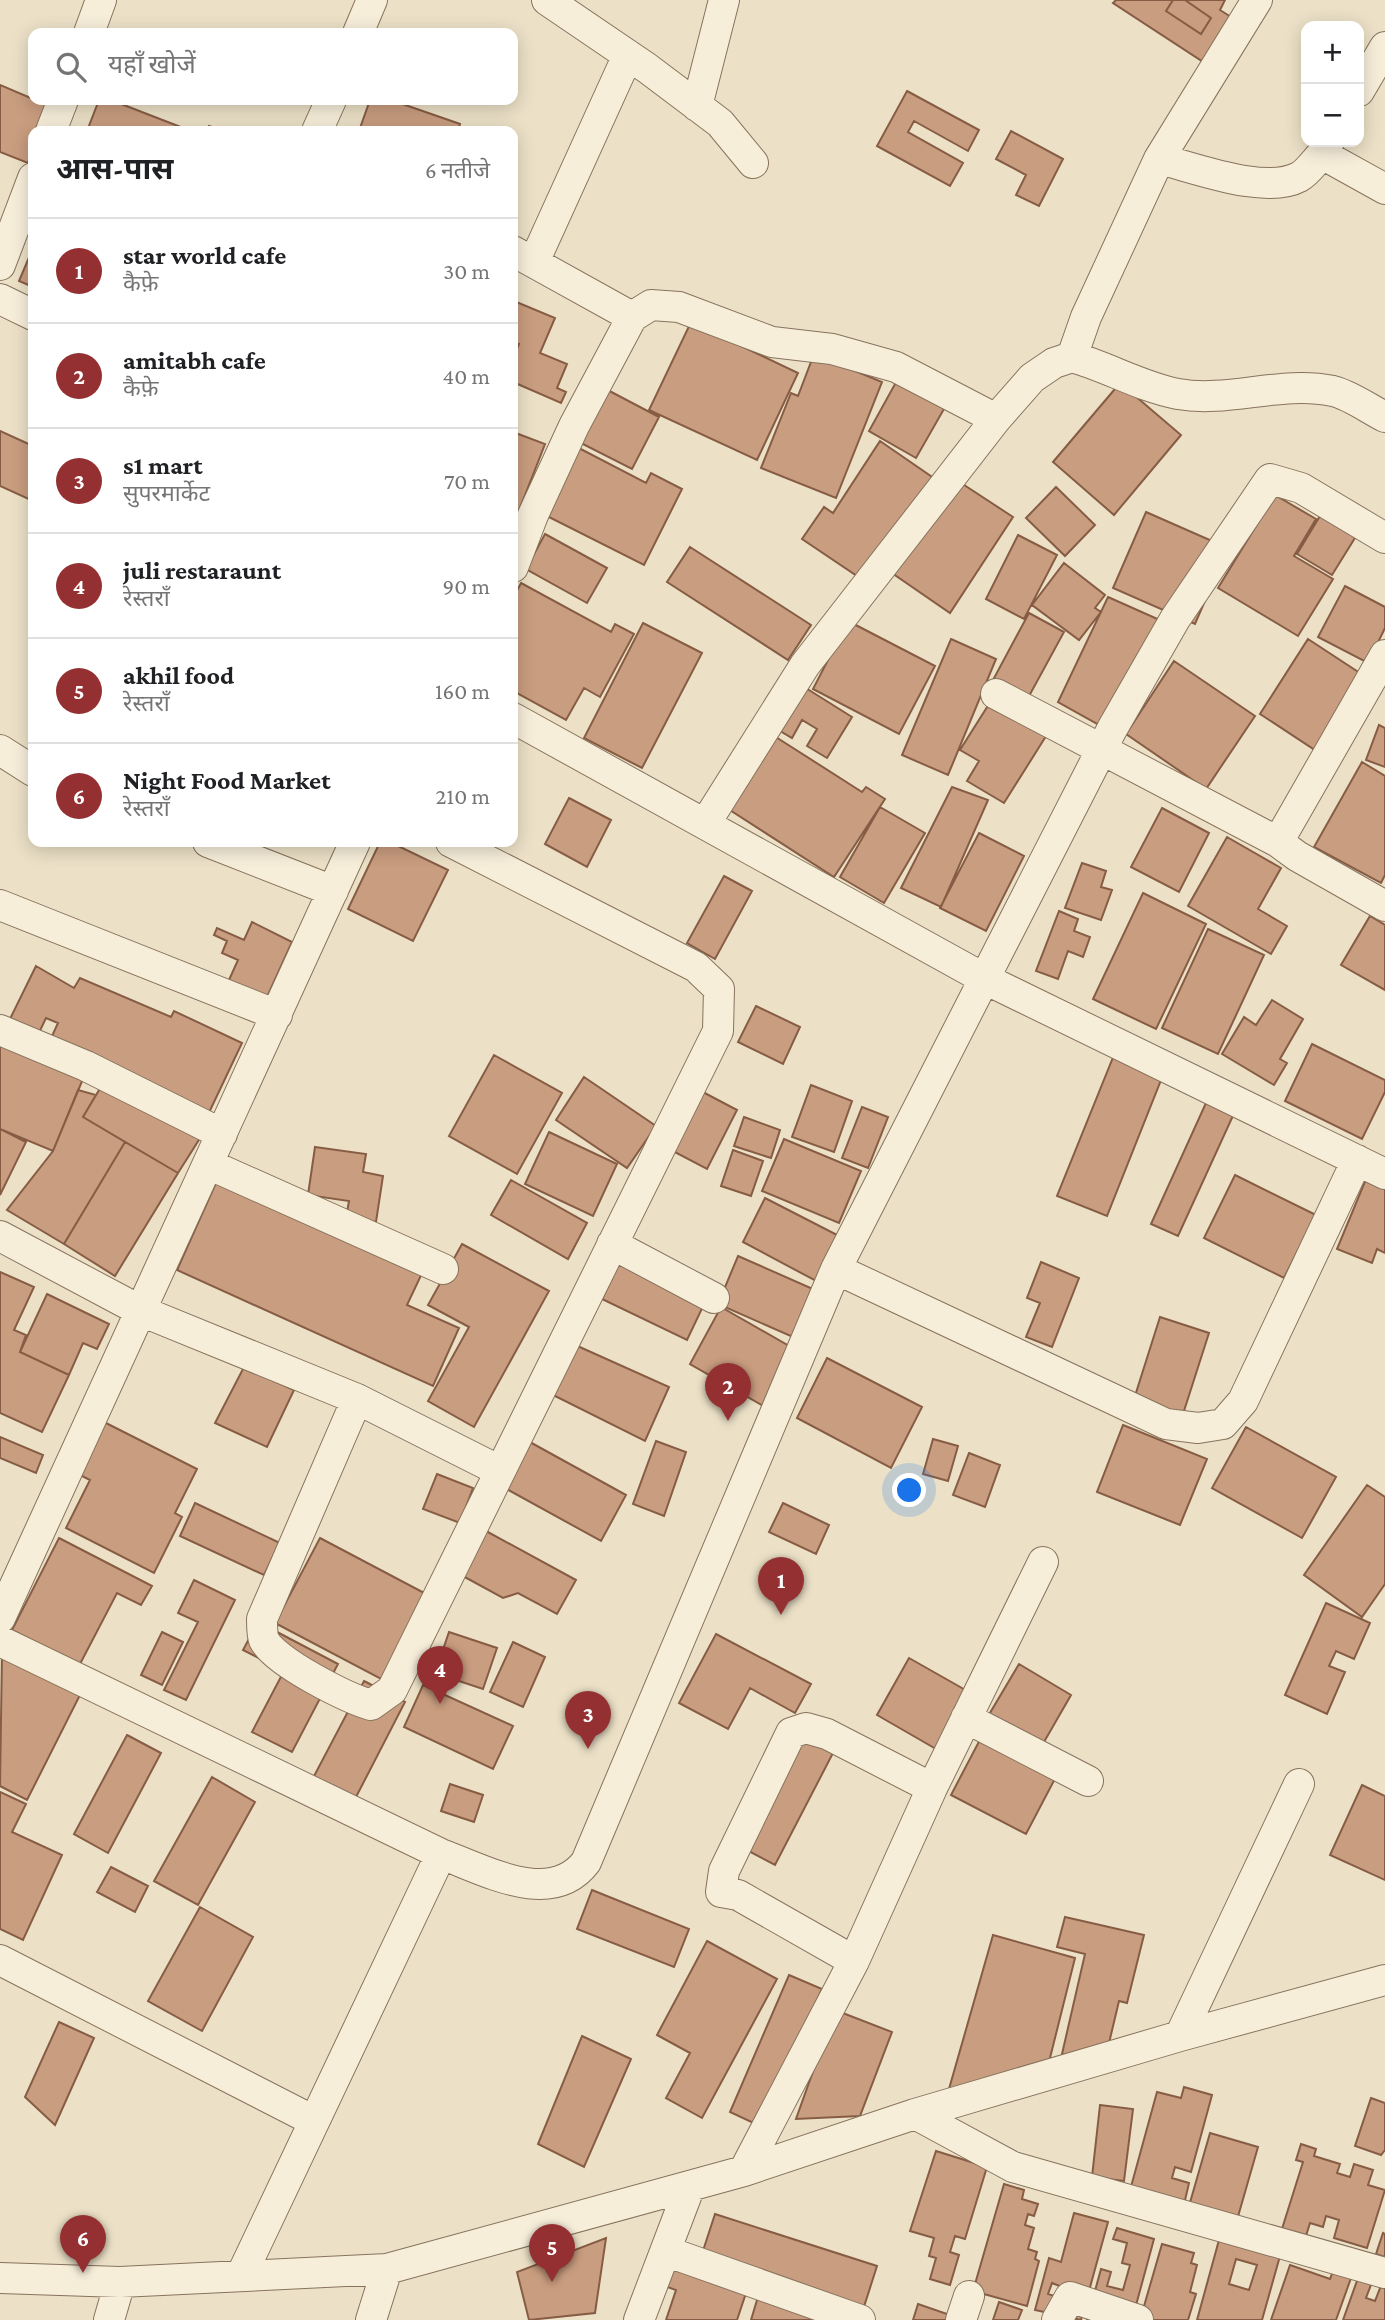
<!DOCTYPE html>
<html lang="hi">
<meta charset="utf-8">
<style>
body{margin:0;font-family:"Crimson Pro","Noto Sans Devanagari",serif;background:#f2f2f2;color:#202124}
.controls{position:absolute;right:21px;top:21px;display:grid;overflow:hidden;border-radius:14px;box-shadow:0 4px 18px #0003}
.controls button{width:63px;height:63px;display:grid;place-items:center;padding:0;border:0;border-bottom:2px solid #e0e0e0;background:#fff;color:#202124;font:35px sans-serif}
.you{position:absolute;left:910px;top:1491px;width:24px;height:24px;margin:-18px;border:5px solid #fff;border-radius:50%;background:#1a73e8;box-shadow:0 0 0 10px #1a73e833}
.badge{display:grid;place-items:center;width:46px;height:46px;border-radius:50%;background:#943032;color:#fff;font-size:23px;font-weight:700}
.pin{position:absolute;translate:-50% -58px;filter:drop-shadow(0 2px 4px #0008)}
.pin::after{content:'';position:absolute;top:37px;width:24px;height:21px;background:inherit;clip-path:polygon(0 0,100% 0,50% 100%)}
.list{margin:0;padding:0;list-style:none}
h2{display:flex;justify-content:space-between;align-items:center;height:91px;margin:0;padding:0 28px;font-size:30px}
h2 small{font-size:23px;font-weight:400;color:#757577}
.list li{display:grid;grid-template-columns:46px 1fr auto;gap:21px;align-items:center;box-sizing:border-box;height:105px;padding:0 28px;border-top:2px solid #e0e0e0}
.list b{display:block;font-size:26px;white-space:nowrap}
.list p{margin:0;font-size:23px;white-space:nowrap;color:#757577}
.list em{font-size:23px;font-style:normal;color:#757577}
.icon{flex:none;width:38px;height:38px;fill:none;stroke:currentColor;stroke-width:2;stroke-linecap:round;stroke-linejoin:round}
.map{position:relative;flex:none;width:1385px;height:2320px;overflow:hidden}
.search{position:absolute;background:#fff;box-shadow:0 4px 18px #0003;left:28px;top:28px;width:490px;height:77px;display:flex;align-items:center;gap:18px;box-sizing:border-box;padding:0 24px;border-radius:14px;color:#757577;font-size:26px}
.panel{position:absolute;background:#fff;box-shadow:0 4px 18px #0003;left:28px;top:126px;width:490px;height:721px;border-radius:14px}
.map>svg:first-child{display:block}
.building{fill:#c99d7f;stroke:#865d44;stroke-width:2;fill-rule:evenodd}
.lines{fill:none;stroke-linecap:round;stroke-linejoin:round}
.street-casing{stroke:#87735d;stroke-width:32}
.street{stroke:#f7eeda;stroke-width:30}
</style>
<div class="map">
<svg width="1385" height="2320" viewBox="0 0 1385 2320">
<rect width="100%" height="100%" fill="#ece1c7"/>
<path class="building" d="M1116,0h57l-7,11 35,23 10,-16 -26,-18h40l-5,10 19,12 -28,45 -98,-64z
M1173,0h12l26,18 -10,16 -35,-23z
M0,85l52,22 -10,24h-9v20l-5,12 -28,-11z
M907,91l72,39 -11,21 -54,-30 -6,11 55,31 -13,23 -73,-40z
M99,100h12l80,31h-104z
M370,100h21l69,24 -2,7h-99z
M209,126l14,5h-17z
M1011,131l52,28 -24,47 -23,-11 10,-20 -30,-16z
M33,248v39l-14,-6z
M514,301l41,17 -15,35 27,11 -10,24 9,4 -5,11 -48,-21v-23l6,-15 -6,-3z
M691,322l107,51 -41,87 -108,-50z
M814,354l68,28 -46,116 -75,-30 30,-75 7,3z
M900,375l48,27 -32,56 -47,-27z
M1120,383l61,52 -67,80 -61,-53z
M600,386l59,31 -27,52 -59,-30z
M0,431l33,15v55l-33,-15z
M513,432l32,12 -32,82z
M880,441l58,40 -69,103 -67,-45 22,-32 9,6z
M573,445l73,38 5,-10 31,16 -38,76 -105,-53z
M955,479l58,38 -63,96 -61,-42z
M1056,487l39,38 -30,31 -39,-38z
M1275,495l41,24 -22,37 39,23 -35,57 -80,-48z
M1323,511l35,22 -26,42 -35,-21z
M1146,512l82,36 -33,76 -82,-36z
M545,534l62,34 -20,35 -61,-34z
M1018,535l39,20 -33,64 -38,-20z
M690,547l121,78 -23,35 -121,-78z
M1064,563l41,32 -10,13 6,4 -22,28 -47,-35z
M521,583l90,49 4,-8 19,10 -34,63 -16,-9 -18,32 -53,-29v-93z
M1345,586l40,21v21l-17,35 -50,-26z
M1108,597l63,28 -52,111 -61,-34z
M1029,613l35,19 -36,66 -35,-18z
M848,621l87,45 -36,68 -86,-45z
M643,623l59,30 -60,115 -58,-30z
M951,639l45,20 -48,116 -46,-20z
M1308,639l61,40 -48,75 -61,-40z
M1174,661l81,55 -49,73 -80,-55z
M801,685l51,32 -25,41 -20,-12 10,-17 -15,-9 -10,18 -17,-10z
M989,704l59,29 -44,70 -37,-22 12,-20 -19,-11z
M1379,725l6,3v39l-19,-7z
M768,732l94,60 4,-5 19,12 -51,78 -112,-72z
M1362,762l23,14v99l-4,8 -67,-36z
M952,787l36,13 -47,107 -40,-19z
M569,798l42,22 -24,47 -42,-23z
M880,807l45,26 -41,70 -44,-26z
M1162,808l47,25 -30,59 -48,-25z
M979,833l45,23 -38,75 -46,-23z
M1227,837l54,31 -23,41 29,17 -16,28 -83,-48z
M380,842h10l58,28 -35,71 -65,-32z
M1082,863l24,8 -5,16 11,3 -11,30 -36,-12z
M724,876l28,15 -37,68 -28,-16z
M1143,893l63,31 -50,105 -63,-30z
M1059,911l19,8 -4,12 16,6 -7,20 -15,-6 -10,28 -22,-8z
M1370,916l15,9v65l-44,-25z
M252,922l40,20 -34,75 -38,-17 18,-40 -16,-7 5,-12 -13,-6 3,-7 27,12z
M1208,929l56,26 -46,99 -56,-26z
M36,966l38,22 6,-10 91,39 3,-6 68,32 -37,78 -153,-85 6,-13 -12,-5 -9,19 -29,-14z
M1272,1000l31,19 -23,40 7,4 -13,22 -52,-31 22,-37 12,8z
M756,1006l44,21 -17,37 -45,-22z
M0,1044l85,30 -32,77 -53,-22z
M1312,1044l73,36v12l-23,47 -77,-38z
M1116,1050l49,20 -58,146 -50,-20z
M494,1055l68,38 -45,81 -68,-38z
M584,1077l72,49 -29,42 -71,-48z
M105,1080l97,55 -24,38 -95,-56z
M811,1085l41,16 -18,51 -42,-15z
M78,1090l18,5 -13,22 42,25 -61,102 -57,-34 46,-59z
M699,1090l38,20 -30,59 -38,-20z
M1210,1094l27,13 -59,129 -27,-12z
M862,1107l26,10 -20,51 -26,-10z
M744,1117l36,13 -9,28 -37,-12z
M0,1129l26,13 -26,53z
M549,1132l68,32 -24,52 -68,-32z
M784,1139l77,32 -22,52 -77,-32z
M125,1142l53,31 -63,103 -51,-32z
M315,1147l51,7 -3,18 20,4 -7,46 -30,-4 3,-17 -41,-6z
M733,1150l30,11 -12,35 -30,-10z
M1235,1175l81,40 -32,63 -80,-40z
M219,1176l205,93 -17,36 52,23 -26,58 -256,-116z
M1366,1179l19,8v66l-8,-4 -5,14 -35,-14z
M511,1180l76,43 -19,36 -77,-44z
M765,1198l76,39 -23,45 -75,-40z
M462,1244l87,47 -75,136 -46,-26 41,-74 -41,-22z
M738,1256l84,37 -20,48 -84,-37z
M622,1257l85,41 -20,42 -85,-41z
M1041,1262l38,16 -27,69 -26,-10 14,-34 -13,-5z
M0,1272l34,15 -20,43 12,5 -6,17 49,23 -27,57 -42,-19z
M47,1294l62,30 -12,25 -14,-6 -14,32 -49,-23z
M721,1307l77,44 -33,56 -75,-43z
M1160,1317l49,16 -26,81 -49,-15z
M573,1344l96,43 -24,54 -96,-48z
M827,1358l95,49 -31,61 -94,-50z
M244,1367l50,23 -27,57 -52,-24z
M104,1422l93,47 -22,44 7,4 -28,56 -88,-45 24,-48 -12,-6z
M1123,1425l84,34 -27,66 -83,-33z
M1246,1427l90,50 -34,61 -90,-50z
M0,1437l43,18 -7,18 -36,-15z
M933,1439l25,7 -10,35 -25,-7z
M528,1441l98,54 -25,46 -98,-54z
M656,1441l30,11 -22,64 -31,-12z
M969,1453l31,12 -15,42 -32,-12z
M437,1474l36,14 -13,35 -37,-14z
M1367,1485l18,12v87l-23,33 -58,-42z
M195,1503l85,40 -16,32 -84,-39z
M783,1503l46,22 -13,29 -47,-22z
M486,1531l90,49 -19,34 -39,-21 -15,5 -42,-23z
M59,1538l93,48 -11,19 -24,-12 -38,73 -67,-36z
M320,1538l108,57 -45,85 -108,-57z
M194,1580l41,20 -49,100 -22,-10 34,-68 -20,-9z
M1326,1603l44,20 -16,36 -18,-8 -7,15 16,6 -18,42 -42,-19z
M258,1622l80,42 -46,88 -40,-20 32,-61 -41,-21z
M162,1632l21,10 -21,43 -21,-10z
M449,1632l48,16 -14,41 -48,-16z
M716,1634l95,50 -16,29 -45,-25 -22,41 -49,-26z
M513,1642l32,15 -22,50 -33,-15z
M2,1653l79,40 -54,107 -27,-14z
M909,1658l60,34 -33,57 -59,-34z
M1019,1664l52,31 -31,54 -53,-31z
M364,1681l41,21 -50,97 -42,-21z
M423,1685l90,41 -20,43 -89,-42z
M984,1732l75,39 -33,63 -75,-39z
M127,1735l34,18 -53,100 -34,-19z
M801,1736l32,17 -58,112 -32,-17z
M212,1777l43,25 -57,103 -44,-24z
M450,1784l33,11 -9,27 -33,-11z
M1362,1785l23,11v84l-55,-25z
M0,1792l26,12 -14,28 50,23 -39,85 -23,-11z
M111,1867l37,19 -13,26 -38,-20z
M592,1890l97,39 -15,38 -97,-38z
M200,1907l53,30 -51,94 -54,-30z
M1065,1917l79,18 -17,68 -8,-2 -15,63 -42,-10 23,-100 -28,-7z
M993,1935l82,23 -27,108 -99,23z
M707,1941l70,38 -75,139 -36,-20 24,-45 -33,-18z
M789,1975l33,14 -60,138 -32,-15z
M835,2010l57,22 -32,84 -64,3z
M59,2022l35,16 -39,87 -30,-28z
M582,2036l49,23 -47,108 -46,-23z
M1184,2087l28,8 -21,77 -16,-5 -3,11 17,5 -6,26 -54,-15 28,-102 24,6z
M1371,2098l14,5v47l-4,5 -26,-9z
M1100,2105l33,4 -9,72 -32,-4z
M1210,2133l48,14 -21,73 -48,-14z
M1301,2144l15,5 -2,7 26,8 -3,9 13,4 4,-13 19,6 -5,15 17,5 -18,58 -33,-10 5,-18 -13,-4 -3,11 -13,-4 -5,16 -24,-7 22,-70 -7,-2z
M936,2151l51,16 -22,72 -10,-3 -5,16 9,3 -9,30 -20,-6 6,-21 -7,-2 5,-18 -24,-7z
M1004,2184l20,6 -2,9 16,5 -4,12 -6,-2 -3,11 9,3 -6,21 9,3 -2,7 4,2 -12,45 -54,-15z
M1074,2213l34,9 -27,98 -46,-10 14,-52 12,4zM1052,2283l20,8 -3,10 -21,-7z
M715,2214l162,52 -15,47 -162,-53z
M1117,2228l37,11 -22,81h-45l14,-51 10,3 -4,14 16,4 7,-25 -8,-2 5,-20 -14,-4z
M1383,2233l2,1v23l-9,-3z
M606,2238l-11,75 -66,7 -12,-48z
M1219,2240l61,16 -18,64h-65zM1236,2259l21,6 -8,25 -20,-6z
M1162,2244l32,9 -3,10 6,2 -7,27 6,2 -8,26h-48z
M668,2256l81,28 -12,36h-71l10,-30 -17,-6z
M1290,2265l40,14 3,-8 18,7 -15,42h-65z
M1358,2278l14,4 -6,16 9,3 7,-18 3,1v36h-42z
M760,2290l73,30h-82z
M999,2302l23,8 -4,10h-25z
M918,2304l38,13 -1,3h-42z"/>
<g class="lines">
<g class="street-casing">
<path id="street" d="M547,0l100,68 73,55 33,40
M89,33l12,-33
M358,33l14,-33
M1359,91l26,-44
M697,106l27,-106
M51,131l12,-31
M317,131l14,-31
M1329,142l-7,12 63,35
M1159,159c37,9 106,36 140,18 9,-5 16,-16 23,-23
M513,251l119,66
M534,262l94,-207
M0,265l33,-87
M0,299l33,16
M1072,357l14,-40 73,-158 98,-159
M513,567l20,-52 41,-89 58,-109 19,-12 28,2 93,35 60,7 64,18 100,52
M996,694l282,148 19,14 88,50
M513,718l472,261 400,195
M0,750l33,21
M705,824l100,-159 191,-246 36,-41 22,-15 18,-6c36,10 69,30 106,37 51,9 103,-14 155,-3 17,4 36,18 52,26
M208,842l125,49
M1278,842l107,-187
M0,905l277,110
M0,1030l86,36 136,68
M208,1164l235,105
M0,1236l141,75 216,88 143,72
M612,1244l102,54
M836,1269l330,155 32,4 25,-4 20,-23 114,-241
M357,1399l-95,220c0,6 0,16 2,21 11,22 83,58 107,65l21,-15 326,-659 1,-42 -23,-22 -245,-125
M0,1618l355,-776
M0,1641l441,213c44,16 110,54 145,8l250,-593 276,-540 63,-110 95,-140 31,9 84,50
M966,1718l122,63
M0,1960l314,161
M854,1961l-116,-66 -17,-3 3,-21 67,-138 15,-5 21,6 105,54
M1180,2036l119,-252
M915,2114l98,53 372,106
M744,2171l110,-210 78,-173 111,-226
M668,2252l192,68
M241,2276l200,-422
M0,2278l120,4 267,-13 357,-98 171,-57 265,-78 205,-56
M109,2320l11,-38
M371,2320l16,-51
M639,2320l51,-134
M961,2320l8,-24
M1057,2320l13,-23 68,23"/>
</g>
<use href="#street" class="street"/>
</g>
</svg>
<div class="controls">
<button>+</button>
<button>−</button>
</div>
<div class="you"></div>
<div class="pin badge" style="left:781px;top:1615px">1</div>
<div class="pin badge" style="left:728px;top:1421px">2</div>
<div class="pin badge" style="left:588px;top:1749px">3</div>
<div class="pin badge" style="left:440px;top:1704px">4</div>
<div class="pin badge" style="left:552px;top:2282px">5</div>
<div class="pin badge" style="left:83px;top:2273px">6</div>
<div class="search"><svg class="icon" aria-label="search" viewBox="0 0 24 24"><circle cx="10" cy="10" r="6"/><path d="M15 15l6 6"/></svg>यहाँ खोजें</div>
<section class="panel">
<h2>आस-पास<small>6 नतीजे</small></h2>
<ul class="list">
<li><span class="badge">1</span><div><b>star world cafe</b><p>कैफ़े</p></div><em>30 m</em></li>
<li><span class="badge">2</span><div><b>amitabh cafe</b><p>कैफ़े</p></div><em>40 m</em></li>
<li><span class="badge">3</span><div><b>s1 mart</b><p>सुपरमार्केट</p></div><em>70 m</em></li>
<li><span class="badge">4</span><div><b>juli restaraunt</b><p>रेस्तराँ</p></div><em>90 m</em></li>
<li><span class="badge">5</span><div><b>akhil food</b><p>रेस्तराँ</p></div><em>160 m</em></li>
<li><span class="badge">6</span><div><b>Night Food Market</b><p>रेस्तराँ</p></div><em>210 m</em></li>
</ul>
</section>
</div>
